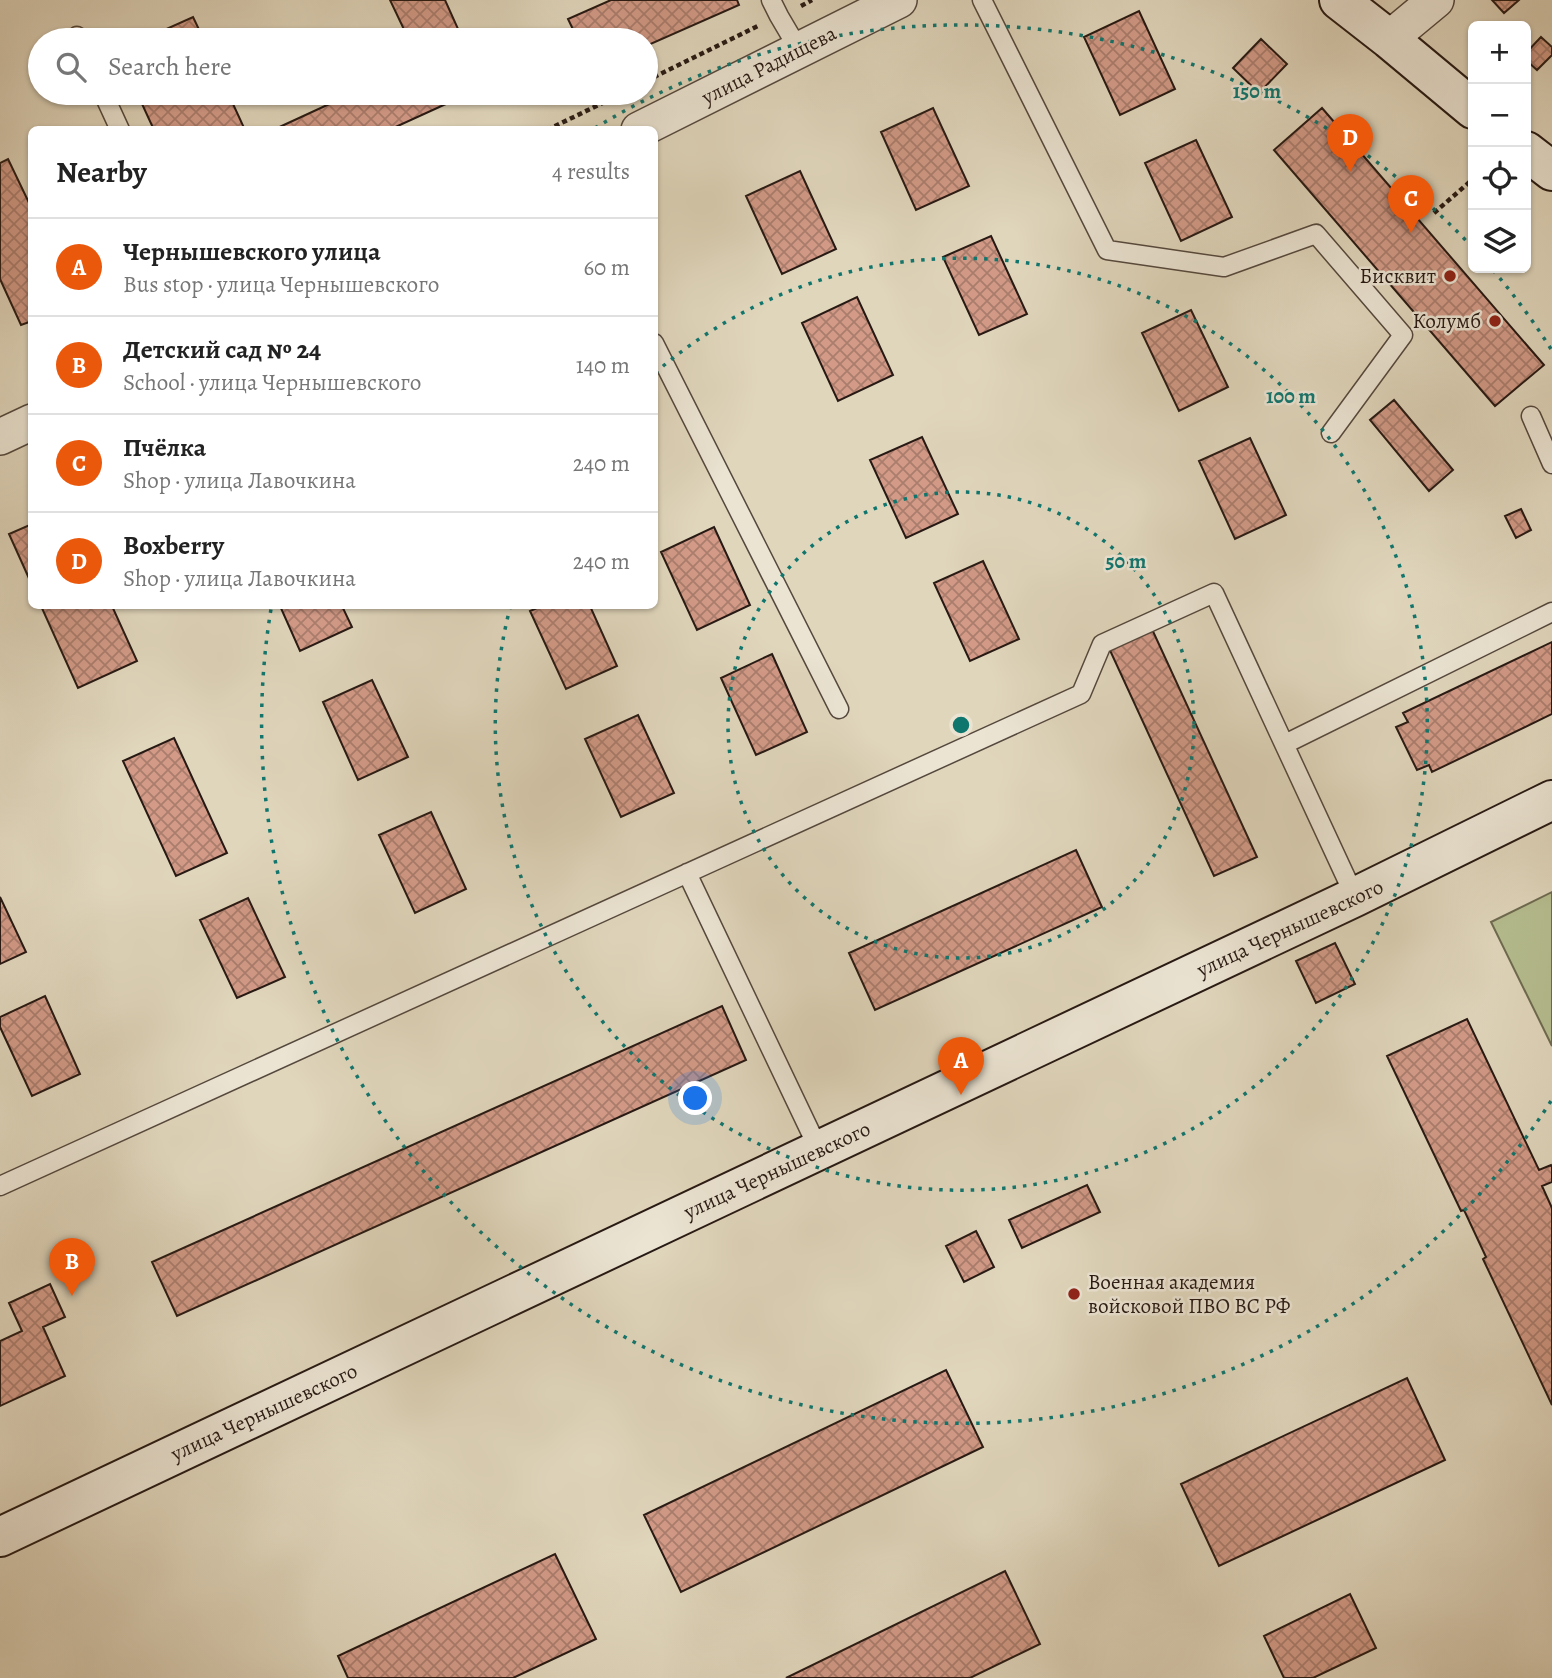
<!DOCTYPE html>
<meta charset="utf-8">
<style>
body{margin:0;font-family:Alegreya,serif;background:#f6f6f6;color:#222}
.controls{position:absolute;right:21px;top:21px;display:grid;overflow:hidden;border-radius:10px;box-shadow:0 2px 5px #0004}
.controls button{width:63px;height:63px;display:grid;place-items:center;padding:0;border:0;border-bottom:2px solid #e0e0e0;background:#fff;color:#222;font:35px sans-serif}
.you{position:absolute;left:696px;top:1099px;width:24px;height:24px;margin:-18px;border:5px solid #fff;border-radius:50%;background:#1a73e8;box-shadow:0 0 0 10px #1a73e833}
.badge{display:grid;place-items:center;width:46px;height:46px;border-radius:50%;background:#ea580c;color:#fff;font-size:23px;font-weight:700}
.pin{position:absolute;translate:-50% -58px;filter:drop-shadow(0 2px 4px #0008)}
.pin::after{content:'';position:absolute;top:37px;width:24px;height:21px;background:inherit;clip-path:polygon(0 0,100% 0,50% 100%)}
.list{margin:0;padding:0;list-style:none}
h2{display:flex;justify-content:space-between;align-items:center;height:91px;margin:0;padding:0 28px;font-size:30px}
h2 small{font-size:23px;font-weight:400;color:#767676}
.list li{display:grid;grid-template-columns:46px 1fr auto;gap:21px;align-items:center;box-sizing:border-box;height:98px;padding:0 28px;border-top:2px solid #e0e0e0}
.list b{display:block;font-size:26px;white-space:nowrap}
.list p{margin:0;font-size:23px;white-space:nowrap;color:#767676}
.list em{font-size:23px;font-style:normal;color:#767676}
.icon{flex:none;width:38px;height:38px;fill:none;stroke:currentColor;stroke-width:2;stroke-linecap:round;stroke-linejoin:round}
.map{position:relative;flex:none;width:1552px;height:1678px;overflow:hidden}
.search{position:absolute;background:#fff;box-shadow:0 2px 5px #0004;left:28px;top:28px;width:630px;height:77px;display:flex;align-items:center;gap:18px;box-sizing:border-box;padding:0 24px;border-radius:38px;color:#767676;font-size:26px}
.panel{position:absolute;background:#fff;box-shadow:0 2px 5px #0004;left:28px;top:126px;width:630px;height:483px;border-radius:10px}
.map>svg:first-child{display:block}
.pitch{fill:#b5bd8f;stroke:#6e6b51;stroke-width:2}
.building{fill:url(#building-cross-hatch);stroke:#271913;stroke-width:2}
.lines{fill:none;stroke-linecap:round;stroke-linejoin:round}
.lane-casing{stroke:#55483d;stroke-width:21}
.street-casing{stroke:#55483d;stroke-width:38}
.secondary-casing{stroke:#271913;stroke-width:42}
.path{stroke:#271913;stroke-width:4.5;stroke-dasharray:5 3.5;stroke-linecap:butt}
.lane{stroke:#ebe4d3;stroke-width:18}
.street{stroke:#ebe4d3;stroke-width:35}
.secondary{stroke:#ebe4d3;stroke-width:38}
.ring{fill:none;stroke:#0f766e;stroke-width:3.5;stroke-dasharray:3.5 7}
.poi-dot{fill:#8f2418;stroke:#ebe4d3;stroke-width:2.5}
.labels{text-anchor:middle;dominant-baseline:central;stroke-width:5;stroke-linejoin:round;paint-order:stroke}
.street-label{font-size:21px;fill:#271913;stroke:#ebe4d3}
.poi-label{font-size:21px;fill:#271913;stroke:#ebe4d3;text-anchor:end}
.centre{fill:#0f766e;stroke:#ebe4d3;stroke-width:3.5}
.ring-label{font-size:21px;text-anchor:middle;font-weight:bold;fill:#0f766e;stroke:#ebe4d3;stroke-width:5;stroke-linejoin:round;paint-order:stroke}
</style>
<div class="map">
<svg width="1552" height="1678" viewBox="0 0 1552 1678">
<defs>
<pattern id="building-cross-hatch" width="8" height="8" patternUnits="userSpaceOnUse" patternTransform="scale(1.75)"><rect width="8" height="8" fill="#d29a87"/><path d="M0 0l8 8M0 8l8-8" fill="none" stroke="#aa7d6d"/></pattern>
</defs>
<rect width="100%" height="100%" fill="#e0d6bc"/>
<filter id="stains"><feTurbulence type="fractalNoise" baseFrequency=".00286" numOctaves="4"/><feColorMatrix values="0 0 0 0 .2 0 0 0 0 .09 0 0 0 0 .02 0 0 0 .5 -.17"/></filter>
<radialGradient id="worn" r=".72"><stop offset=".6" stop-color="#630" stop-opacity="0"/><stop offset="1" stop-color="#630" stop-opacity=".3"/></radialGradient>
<path class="pitch" d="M1552,892v154l-61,-124z"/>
<path class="building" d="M390,0h55l18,40h-54z
M611,0h126l2,5 -93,41v-6h-68l-10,-21z
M1492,0h27l-15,13z
M1139,11l36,78 -55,26 -36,-78z
M193,17l11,23h-62z
M1541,37l11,10v8l-15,15 -11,-10v-7z
M1261,39l26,25 -28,29 -26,-25z
M137,93h91l17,37h-91z
M353,93h117l-81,37h-116z
M933,108l36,78 -53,24 -35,-78z
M1322,108l222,257 -49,41 -221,-256z
M1196,140l36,77 -51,24 -36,-78z
M8,159l24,50v112l-11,4 -21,-46v-116z
M800,171l36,78 -54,25 -36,-78z
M991,236l36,78 -48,21 -36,-78z
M857,297l36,78 -55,26 -36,-78z
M1191,310l37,77 -49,24 -37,-78z
M1394,400l59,70 -24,21 -59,-71z
M922,437l36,77 -52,24 -36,-78z
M1250,438l36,77 -51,24 -36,-78z
M1521,509l10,21 -15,8 -11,-22z
M32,524v61l-23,-51z
M714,527l36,78 -53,25 -36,-78z
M983,561l36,78 -49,22 -36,-78z
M41,606h71l25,55 -59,27z
M280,606h62l10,21 -52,24z
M542,606h48l27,60 -51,23 -36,-78z
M1151,627l106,230 -43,19 -106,-230z
M1552,642v72l-120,58 -3,-7 -12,5 -21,-43 12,-5 -5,-9z
M772,654l35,78 -51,23 -35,-77z
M372,680l36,77 -50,23 -35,-78z
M638,715l36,78 -53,24 -36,-78z
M174,738l53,115 -51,23 -53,-115z
M431,812l35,77 -51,24 -36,-78z
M1076,850l26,57 -227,103 -26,-57z
M0,897l26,55 -26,12z
M248,898l37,79 -48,21 -37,-78z
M1335,943l20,41 -39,19 -20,-42z
M45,996l35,78 -48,22 -32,-69v-10z
M722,1006l24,54 -569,256 -25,-54z
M1467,1019l72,151 12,-5 1,2v15l-10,4 10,22v197l-69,-146 3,-2 -22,-47 -3,1 -74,-155z
M1087,1185l13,27 -78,36 -13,-28z
M976,1231l18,36 -30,15 -18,-36z
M50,1284l15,33 -22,10 22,49 -65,30v-65l22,-10 -13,-28z
M946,1370l37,77 -302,145 -37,-77z
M1407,1378l38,82 -226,106 -38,-82z
M555,1554l41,85 -83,39h-165l-10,-22z
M1005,1571l35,73 -70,34h-184z
M1350,1594l26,54 -63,30h-29l-20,-42z"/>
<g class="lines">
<g class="lane-casing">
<path id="lane" d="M771,0l8,16 20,34
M982,0l125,250 117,17 92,-33 87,101 -72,98
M77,36l2,4
M103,93l17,37
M654,343l185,366
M1531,416l21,48
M1285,744l267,-132
M687,873l132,277
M0,1186l1081,-492 21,-50 112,-51 141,304"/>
</g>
<g class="street-casing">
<path id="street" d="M1389,39l47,-39
M639,130l260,-130
M0,437l32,-15"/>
</g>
<g class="secondary-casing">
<path id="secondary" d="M1339,0l50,39 84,70
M1526,151l26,20
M0,1537l1355,-640 197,-97"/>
</g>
<path class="path" d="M801,6l11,-6
M646,81l112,-55
M547,130l76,-37
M1434,213l39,-34"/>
<use href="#lane" class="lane"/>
<use href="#street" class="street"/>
<use href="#secondary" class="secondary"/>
</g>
<g class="ring">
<circle cx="961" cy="725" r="233"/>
<path d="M655 373A466 466 0 1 1 510 608"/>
<path d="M1551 1101A700 700 0 0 1 271 609M595 128A700 700 0 0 1 1473 248M1493 270A700 700 0 0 1 1551 349"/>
</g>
<g class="poi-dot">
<circle cx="1450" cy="276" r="7"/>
<circle cx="1495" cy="321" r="7"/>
<circle cx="1074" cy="1294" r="7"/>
</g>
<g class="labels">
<g class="street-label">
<text transform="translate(769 65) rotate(-27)">улица Радищева</text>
<text transform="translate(1290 928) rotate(-25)">улица Чернышевского</text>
<text transform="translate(777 1170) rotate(-25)">улица Чернышевского</text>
<text transform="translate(264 1412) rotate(-25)">улица Чернышевского</text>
</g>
<g class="poi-label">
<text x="1436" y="276">Бисквит</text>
<text x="1481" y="321">Колумб</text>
<text x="1088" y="1282" text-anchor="start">Военная академия<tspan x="1088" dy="24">войсковой ПВО ВС РФ</tspan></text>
</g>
</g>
<circle cx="961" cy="725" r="10" class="centre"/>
<g class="ring-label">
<text x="1257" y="98">150 m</text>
<text x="1291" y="403">100 m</text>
<text x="1126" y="568">50 m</text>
</g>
<rect width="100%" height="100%" filter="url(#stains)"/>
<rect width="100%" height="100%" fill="url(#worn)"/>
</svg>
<div class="controls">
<button>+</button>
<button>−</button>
<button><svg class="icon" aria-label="locate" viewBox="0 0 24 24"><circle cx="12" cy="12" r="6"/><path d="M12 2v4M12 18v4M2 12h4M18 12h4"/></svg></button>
<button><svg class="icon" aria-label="layers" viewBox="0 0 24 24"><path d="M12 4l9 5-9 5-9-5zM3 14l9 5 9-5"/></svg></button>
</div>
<div class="you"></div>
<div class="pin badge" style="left:961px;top:1095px">A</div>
<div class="pin badge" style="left:72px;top:1296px">B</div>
<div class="pin badge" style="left:1411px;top:233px">C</div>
<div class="pin badge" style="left:1350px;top:172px">D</div>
<div class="search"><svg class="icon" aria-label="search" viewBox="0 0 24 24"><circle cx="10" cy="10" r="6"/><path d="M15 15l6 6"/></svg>Search here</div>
<section class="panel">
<h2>Nearby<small>4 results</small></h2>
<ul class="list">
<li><span class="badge">A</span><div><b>Чернышевского улица</b><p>Bus stop · улица Чернышевского</p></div><em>60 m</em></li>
<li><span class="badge">B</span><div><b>Детский сад № 24</b><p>School · улица Чернышевского</p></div><em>140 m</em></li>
<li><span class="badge">C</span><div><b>Пчёлка</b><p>Shop · улица Лавочкина</p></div><em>240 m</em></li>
<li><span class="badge">D</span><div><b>Boxberry</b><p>Shop · улица Лавочкина</p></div><em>240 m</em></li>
</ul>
</section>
</div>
